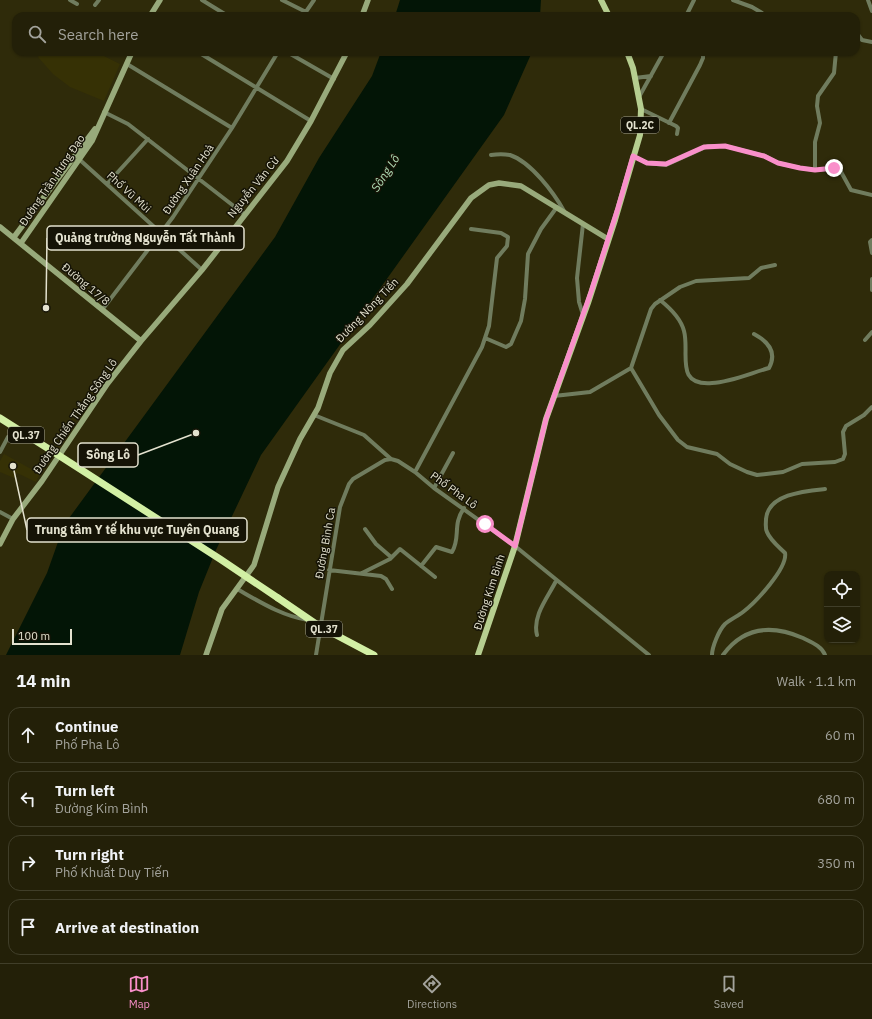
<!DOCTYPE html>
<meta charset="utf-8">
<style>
body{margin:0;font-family:"IBM Plex Sans",sans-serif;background:#2f2d16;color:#f1f3f6}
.controls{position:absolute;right:12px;bottom:12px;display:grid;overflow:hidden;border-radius:8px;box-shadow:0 1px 3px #0004}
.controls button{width:36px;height:36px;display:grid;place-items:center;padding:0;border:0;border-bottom:1px solid #403e29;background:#232008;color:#f1f3f6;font:20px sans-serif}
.scale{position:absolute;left:12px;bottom:10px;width:60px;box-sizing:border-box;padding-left:4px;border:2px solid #e4e2cf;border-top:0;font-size:11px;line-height:14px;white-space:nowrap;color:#e4e2cf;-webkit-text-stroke:3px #151306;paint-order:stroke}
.stop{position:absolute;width:12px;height:12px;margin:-9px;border:3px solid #f98fca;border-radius:50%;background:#fff}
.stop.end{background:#f98fca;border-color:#fff;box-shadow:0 1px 4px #0008}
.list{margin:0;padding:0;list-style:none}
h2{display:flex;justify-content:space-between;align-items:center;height:52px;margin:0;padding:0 16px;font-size:17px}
h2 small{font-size:13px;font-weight:400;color:#a3a39c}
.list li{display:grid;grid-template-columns:26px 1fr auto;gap:12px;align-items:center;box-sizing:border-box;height:56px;margin:0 8px 8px;padding:0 8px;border:1px solid #403e29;border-radius:12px}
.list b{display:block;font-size:15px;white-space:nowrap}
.list p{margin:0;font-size:13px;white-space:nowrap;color:#a3a39c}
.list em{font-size:13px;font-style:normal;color:#a3a39c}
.icon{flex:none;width:22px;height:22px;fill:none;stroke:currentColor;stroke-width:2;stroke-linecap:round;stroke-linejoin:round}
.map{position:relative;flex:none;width:872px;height:655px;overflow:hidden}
.search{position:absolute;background:#232008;box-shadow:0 1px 3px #0004;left:12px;right:12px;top:12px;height:44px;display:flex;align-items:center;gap:10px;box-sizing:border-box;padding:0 14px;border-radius:12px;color:#a3a39c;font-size:15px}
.sheet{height:308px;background:#232008}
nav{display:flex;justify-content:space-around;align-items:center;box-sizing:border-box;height:56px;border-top:1px solid #403e29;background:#232008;font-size:11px;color:#a3a39c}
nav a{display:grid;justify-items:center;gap:2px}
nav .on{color:#f98fca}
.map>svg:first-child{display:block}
.built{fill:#363105}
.water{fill:#031506}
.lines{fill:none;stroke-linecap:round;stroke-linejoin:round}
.street{stroke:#707c5e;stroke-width:4}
.secondary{stroke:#98aa7b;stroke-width:5.5}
.primary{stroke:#b6ce90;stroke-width:6}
.highway{stroke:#d2efa4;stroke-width:7}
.highway-bridge{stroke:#d2efa4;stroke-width:7}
.route{stroke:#f98fca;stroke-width:5}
.labels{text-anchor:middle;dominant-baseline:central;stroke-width:3;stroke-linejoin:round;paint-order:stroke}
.shield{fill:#151306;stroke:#a6a493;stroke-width:1}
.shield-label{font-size:10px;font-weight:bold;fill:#e4e2cf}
.street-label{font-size:11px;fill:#e4e2cf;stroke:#151306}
.water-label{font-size:12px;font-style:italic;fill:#b1deb7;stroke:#151306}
.leader{fill:none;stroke:#e4e2cf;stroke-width:1.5}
.callout-dot{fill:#e4e2cf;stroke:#151306;stroke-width:1.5}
.callout{fill:#151306;stroke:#e4e2cf;stroke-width:1.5}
.callout-label{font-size:12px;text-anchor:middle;font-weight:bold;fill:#e4e2cf}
</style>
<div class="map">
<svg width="872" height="655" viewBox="0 0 872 655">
<rect width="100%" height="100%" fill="#2f2b0a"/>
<path class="built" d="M41,52h55l24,12 -16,37 -34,-14 -17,-13 -15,-17z
M4,454l36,20 -4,8 -19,-9 -3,5 -14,-6v-11z"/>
<path class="water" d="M400,0h141l-1,16h-145z
M381,52h151l-28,63 -243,340 -45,95 -17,42 -19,63h-174l41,-82 17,-48 211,-288 44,-79 53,-82z"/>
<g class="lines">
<path class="street" d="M70,0l7,4
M202,0l26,16
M282,0l32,16
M733,0l19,7 15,9
M868,0l4,11
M95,5l4,-5
M303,16l11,-16
M686,16l8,-16
M856,32l6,8 10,2
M198,52l113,69
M287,52l47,27
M127,64l105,64
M635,78l16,-2
M639,97l25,-45
M641,109l35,17 2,2 -1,6
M104,112l24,12 116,90
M669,123l31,-58 3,-7v-6
M491,155c7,-1 13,-1 19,0 21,7 44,38 54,56
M633,156l14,7 19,2 42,-19h17l40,10 13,7 22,5 15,2 22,-2 3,2 11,20 21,5
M80,160l122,110
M815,170v-28l5,-19 -3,-17 1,-10 16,-23 2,-21
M107,184l41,-45
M872,240l-2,2 2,11
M872,279v11
M660,300c10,8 21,19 24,31 6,22 -10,55 28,52 19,-1 39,-10 57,-15 8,-15 0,-26 -15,-34
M102,310l71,-93 59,-89 46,-76
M583,315l-4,-13 -2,-24 6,-54
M485,338l21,9 5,-3 10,-23 4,-22 3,-45 13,-25 16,-22
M865,340l7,-8
M631,368l28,47 19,25 9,7 30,7 13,10 17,8 10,3 26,-3 19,-8 33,-2 8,-3 2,-5 -2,-22 3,-6 18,-11 8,-8
M554,396l36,-4 41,-24 20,-59 4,-5 25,-17 16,-6 53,-3 12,-10 14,-3
M314,415l50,20 27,24 7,2 17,11 19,16 81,58 134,109
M0,452l8,-15 9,-2 4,-3
M415,472l67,-125 7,-21 8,-68 10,-12 1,-9 -7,-4 -30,-4
M434,488l19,-35
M0,512l13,7
M365,529l11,15 15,13
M421,566l15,-19 16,5c9,-15 0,-27 12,-44
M329,570l52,6 5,3 6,10
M362,573l28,-14 10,-10 35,28
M237,589c23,13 45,27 71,31
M537,635c-5,-19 11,-38 19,-54
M316,655l24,-148 9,-23 4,-5 32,-19 6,-1
M712,655c0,-8 7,-25 13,-31 6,-5 13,-8 18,-12 12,-9 45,-44 42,-59 -6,-6 -15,-13 -18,-21 -2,-4 -1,-8 -1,-13 2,-25 39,-28 59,-30
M723,655c21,-29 50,-30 80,-17 8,4 19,8 22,17"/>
<path class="secondary" d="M150,16l10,-16
M362,16l6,-16
M0,227l141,114
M14,237l81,-108
M21,243l71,-102 40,-89
M0,544l13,-25 29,-38 66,-98 33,-42 61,-71 85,-109 24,-40 36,-69
M206,655l16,-46 32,-44 24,-78 22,-48 18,-31 12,-35 13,-23 27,-25 37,-41 64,-86 18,-13 10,-2 22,3 87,53"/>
<path class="primary" d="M601,0l8,16
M478,655l37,-109 31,-127 42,-116 27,-83 25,-85 1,-26 -8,-41 -6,-16"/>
<path class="highway" d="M0,418l52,33
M278,598l41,28 55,29"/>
<path class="highway-bridge" d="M52,451l168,108 58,39"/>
</g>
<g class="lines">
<path class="route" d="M485,524l30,22 31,-127 45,-127 27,-84 15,-52 14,7 19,1 38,-17 21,-1 39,10 14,7 22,5 15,2 19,-2"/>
</g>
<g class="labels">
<g class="shield">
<rect x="621" y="117" width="38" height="16" rx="3"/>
<rect x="8" y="427" width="36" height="16" rx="3"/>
<rect x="306" y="621" width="36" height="16" rx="3"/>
</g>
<g class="shield-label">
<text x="640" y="125">QL.2C</text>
<text x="26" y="435">QL.37</text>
<text x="324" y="629">QL.37</text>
</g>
<g class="street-label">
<text transform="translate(188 179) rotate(-56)">Đường Xuân Hoà</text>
<text transform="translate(52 180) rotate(-56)">Đường Trần Hưng Đạo</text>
<text transform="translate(253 187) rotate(-51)">Nguyễn Văn Cừ</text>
<text transform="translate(129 192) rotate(42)">Phố Vũ Mùi</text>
<text transform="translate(86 284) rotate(40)">Đường 17/8</text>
<text transform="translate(367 310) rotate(-46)">Đường Nông Tiến</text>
<text transform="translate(75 416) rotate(-55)">Đường Chiến Thắng Sông Lô</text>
<text transform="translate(454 490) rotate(36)">Phố Pha Lô</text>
<text transform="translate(325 543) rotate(-80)">Đường Bình Ca</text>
<text transform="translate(489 592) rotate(-72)">Đường Kim Bình</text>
</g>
<g class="water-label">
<text transform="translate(385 173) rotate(-57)">Sông Lô</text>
</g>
</g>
<path class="leader" d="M46 308L47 238M196 433L138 455M13 466L27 530"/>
<g class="callout-dot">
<circle cx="46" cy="308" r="4"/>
<circle cx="196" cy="433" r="4"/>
<circle cx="13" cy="466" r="4"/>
</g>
<g class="callout">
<rect x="47" y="226" width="197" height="24" rx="4"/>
<rect x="78" y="443" width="60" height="24" rx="4"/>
<rect x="27" y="518" width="220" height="24" rx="4"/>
</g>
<g class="callout-label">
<text x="145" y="242">Quảng trường Nguyễn Tất Thành</text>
<text x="108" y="459">Sông Lô</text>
<text x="137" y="534">Trung tâm Y tế khu vực Tuyên Quang</text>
</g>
</svg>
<div class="controls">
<button><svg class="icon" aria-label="locate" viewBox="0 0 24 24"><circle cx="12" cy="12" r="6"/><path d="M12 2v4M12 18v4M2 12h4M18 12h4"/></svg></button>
<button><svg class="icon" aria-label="layers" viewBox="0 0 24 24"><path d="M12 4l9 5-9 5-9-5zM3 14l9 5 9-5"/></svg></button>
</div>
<div class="scale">100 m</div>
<div class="stop" style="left:485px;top:524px"></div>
<div class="stop end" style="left:834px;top:168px"></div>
<div class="search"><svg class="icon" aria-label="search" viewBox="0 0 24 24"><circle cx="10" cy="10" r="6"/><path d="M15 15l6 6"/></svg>Search here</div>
</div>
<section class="sheet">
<h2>14 min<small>Walk · 1.1 km</small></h2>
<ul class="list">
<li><svg class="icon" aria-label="ahead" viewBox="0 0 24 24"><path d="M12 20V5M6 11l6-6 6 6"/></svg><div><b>Continue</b><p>Phố Pha Lô</p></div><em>60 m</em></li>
<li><svg class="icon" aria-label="left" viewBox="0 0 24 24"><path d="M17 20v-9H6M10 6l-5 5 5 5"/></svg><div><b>Turn left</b><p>Đường Kim Bình</p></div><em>680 m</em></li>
<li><svg class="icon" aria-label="right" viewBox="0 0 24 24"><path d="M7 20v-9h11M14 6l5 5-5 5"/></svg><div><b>Turn right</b><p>Phố Khuất Duy Tiến</p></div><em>350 m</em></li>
<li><svg class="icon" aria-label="arrive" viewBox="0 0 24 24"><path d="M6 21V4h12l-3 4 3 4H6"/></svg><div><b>Arrive at destination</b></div></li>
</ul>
</section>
<nav>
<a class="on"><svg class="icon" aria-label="map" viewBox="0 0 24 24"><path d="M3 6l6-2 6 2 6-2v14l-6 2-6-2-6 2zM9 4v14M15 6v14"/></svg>Map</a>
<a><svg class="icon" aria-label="directions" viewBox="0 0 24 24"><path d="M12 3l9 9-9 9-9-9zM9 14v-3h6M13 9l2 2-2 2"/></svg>Directions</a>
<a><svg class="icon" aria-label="saved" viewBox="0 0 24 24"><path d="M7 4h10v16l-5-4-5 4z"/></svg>Saved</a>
</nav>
